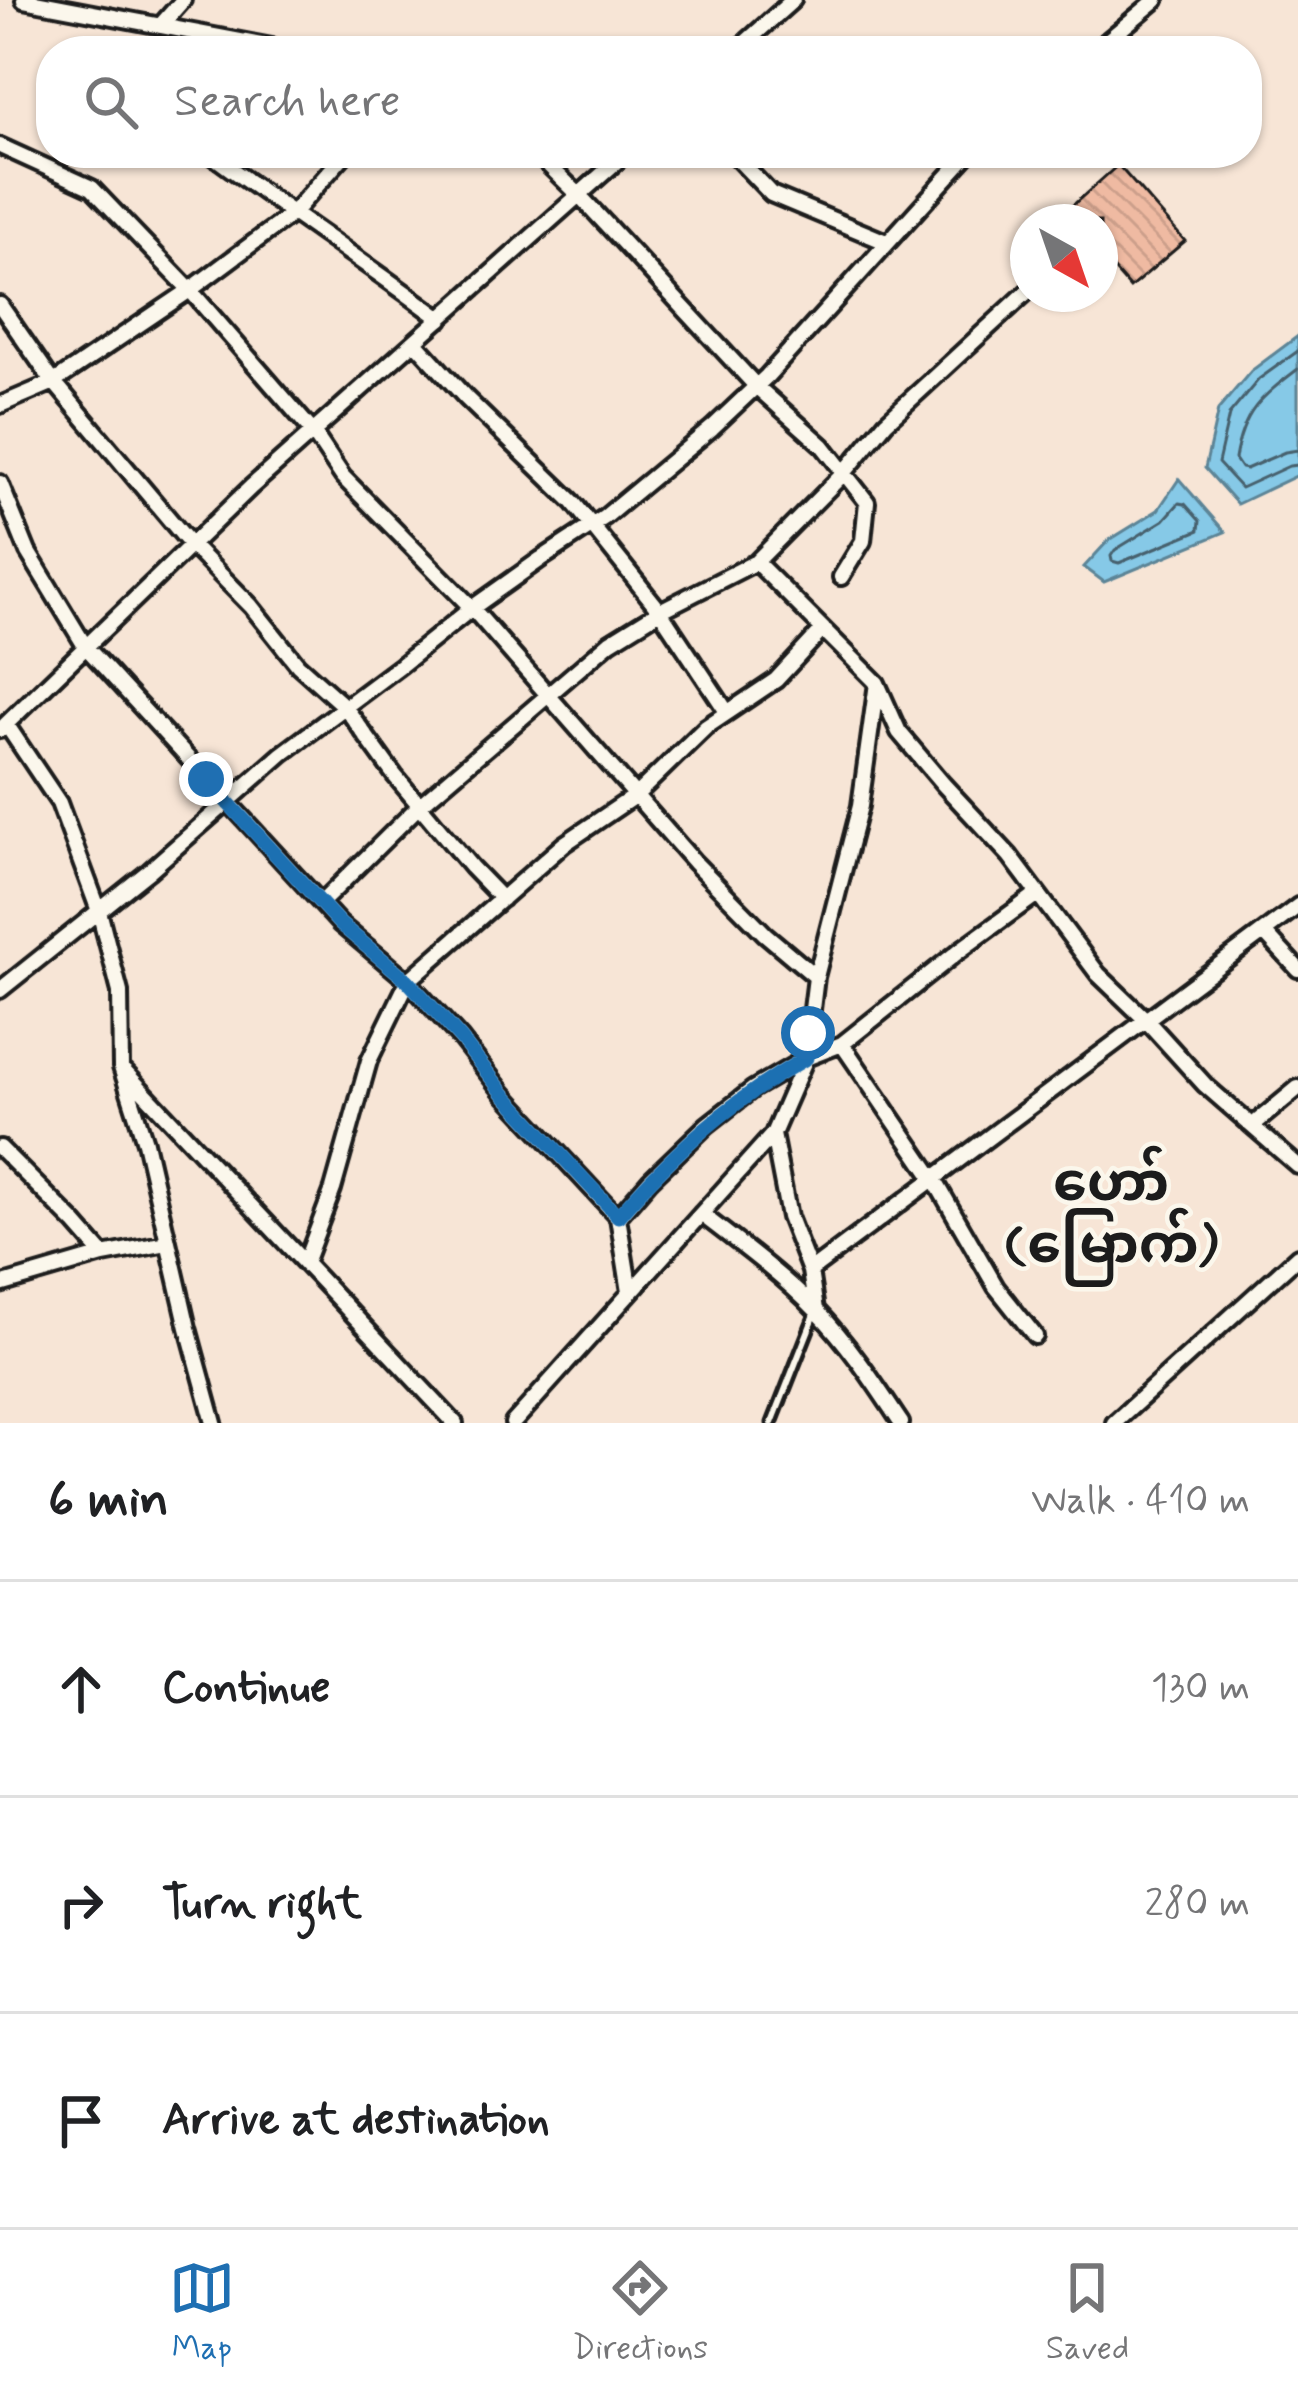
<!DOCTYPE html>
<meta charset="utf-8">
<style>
body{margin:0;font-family:Mynerve,"Noto Sans Myanmar",sans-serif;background:#f2f2f2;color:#202124}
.compass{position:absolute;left:1010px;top:204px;width:108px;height:108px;border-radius:50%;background:#fff;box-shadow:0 3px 9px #0004;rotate:140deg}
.stop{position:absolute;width:36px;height:36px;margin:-27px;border:9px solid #1f6fb2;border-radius:50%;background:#fff}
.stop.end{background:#1f6fb2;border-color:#fff;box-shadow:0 3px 12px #0008}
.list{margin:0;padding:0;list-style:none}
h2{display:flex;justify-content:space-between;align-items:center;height:156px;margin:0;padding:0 48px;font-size:51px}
h2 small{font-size:39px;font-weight:400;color:#757577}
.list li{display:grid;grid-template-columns:78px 1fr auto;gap:36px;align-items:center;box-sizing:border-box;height:216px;padding:0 48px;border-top:3px solid #e0e0e0}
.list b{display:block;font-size:45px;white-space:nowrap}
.list em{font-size:39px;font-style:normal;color:#757577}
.icon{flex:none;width:66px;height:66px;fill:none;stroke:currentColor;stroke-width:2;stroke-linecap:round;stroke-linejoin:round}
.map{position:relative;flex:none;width:1298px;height:1423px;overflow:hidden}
.search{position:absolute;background:#fff;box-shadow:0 3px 9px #0004;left:36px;right:36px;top:36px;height:132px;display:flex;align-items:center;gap:30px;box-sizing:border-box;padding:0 42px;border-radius:48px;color:#757577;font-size:45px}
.sheet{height:804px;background:#fff}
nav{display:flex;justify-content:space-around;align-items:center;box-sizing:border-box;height:168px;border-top:3px solid #e0e0e0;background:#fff;font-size:33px;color:#757577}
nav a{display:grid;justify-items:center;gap:6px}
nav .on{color:#1f6fb2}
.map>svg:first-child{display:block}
.water{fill:#86c9e7;stroke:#5c8496;stroke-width:3}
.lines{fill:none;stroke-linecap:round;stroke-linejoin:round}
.shore{stroke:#46616d;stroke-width:3}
.building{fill:url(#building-back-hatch);stroke:#1c1c1c;stroke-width:3}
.service-casing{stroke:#1c1c1c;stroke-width:15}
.minor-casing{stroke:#1c1c1c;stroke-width:22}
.service{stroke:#fbf7ec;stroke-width:6}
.minor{stroke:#fbf7ec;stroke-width:14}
.route{stroke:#1f6fb2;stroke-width:15}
.labels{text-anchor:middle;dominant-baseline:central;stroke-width:9;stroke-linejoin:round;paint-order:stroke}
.quarter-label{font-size:54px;font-weight:bold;fill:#1c1c1c;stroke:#fbf7ec}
</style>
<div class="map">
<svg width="1298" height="1423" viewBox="0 0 1298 1423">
<defs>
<pattern id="building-back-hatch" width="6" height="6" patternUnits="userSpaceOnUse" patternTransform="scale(3)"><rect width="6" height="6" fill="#efbaa2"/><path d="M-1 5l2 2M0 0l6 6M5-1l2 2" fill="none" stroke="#cc9f8b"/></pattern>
</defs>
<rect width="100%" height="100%" fill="#f7e5d6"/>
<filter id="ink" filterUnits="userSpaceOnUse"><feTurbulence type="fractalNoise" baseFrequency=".00833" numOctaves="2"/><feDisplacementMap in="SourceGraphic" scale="24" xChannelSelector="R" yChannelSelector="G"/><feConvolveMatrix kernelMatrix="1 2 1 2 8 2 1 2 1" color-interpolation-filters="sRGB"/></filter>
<g filter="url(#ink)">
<path class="water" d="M1298,336v139l-61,29 -32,-36 13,-58 33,-39z
M1179,479l46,53 -121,50 -20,-15 24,-26 50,-31z"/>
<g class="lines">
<path class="shore" d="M1298,351l-39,28 -30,36 -11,48 23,25 48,-22 9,-1
M1298,369c-38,29 -55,42 -63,90l6,9 5,1 39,-17 13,-2
M1179,503l6,1 15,17 -1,9 -80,33 -7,-2 -1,-5 4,-6 49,-30z"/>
</g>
<path class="building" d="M1118,165l67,76 -55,47 -30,-34v-32h-28l-8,-9z"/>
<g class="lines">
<g class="service-casing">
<path id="service" d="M772,1423l43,-109"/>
</g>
<g class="minor-casing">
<path id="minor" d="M24,0l269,51
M160,26l23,-26
M736,51l57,-51
M1095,51l61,-51
M0,146l92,42 98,102 123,142 30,45 129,131 222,254 71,72 51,43
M209,153c77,57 156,109 232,166
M536,153l44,43 176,190 67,60 44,56 -4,39 -22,36
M732,153l39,41 115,48
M0,305l49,71 142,169 60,61 47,59 47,42 50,69 76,91 31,32
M415,342l51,56 107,104 87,109 67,101
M0,405l54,-23 136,-92 102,-76 54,-61
M0,483l28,69 57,94 255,278 68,57 53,58 43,55 114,123 12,75
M756,562l121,121 22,49 44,52 67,72 88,118 48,46 59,65 93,81
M6,724l53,79 40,108 21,81 1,75 24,75 43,186 26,95
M0,730l251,-243 375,-334
M321,903l99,-98 190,-163 50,-31 96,-49 88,-89 42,-51 142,-131
M1264,932l34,37
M0,990l149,-119 133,-117 119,-89 71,-57 69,-49 64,-42 107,-89 55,-52 202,-223
M842,1044l92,135 62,108 39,49
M125,1072l330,351
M1253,1125l45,-37
M0,1148l75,75 28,32
M701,1214c39,30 81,61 115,96 33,34 59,74 85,113
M618,1217l32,-37 57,-55 46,-36 53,-31 36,-14 117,-93 78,-57
M305,1263l28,-74 36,-128 39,-80 156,-137 72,-49 70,-68 70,-47 47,-51
M810,1271l488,-365
M0,1285l103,-30 64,-12
M816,1310l-6,-39 -21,-54 -16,-83 33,-76 10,-81 44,-171 17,-123
M513,1423l260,-289
M1114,1423l184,-167"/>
</g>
<use href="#service" class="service"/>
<use href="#minor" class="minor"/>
</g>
</g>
<g class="lines" filter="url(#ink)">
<path class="route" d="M206,779l134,145 68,57 53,58 43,55 114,122c58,-66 110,-113 188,-158l2,-25"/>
</g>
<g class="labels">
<g class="quarter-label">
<text x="1111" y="1185">ဟော်<tspan x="1111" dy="62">(မြောက်)</tspan></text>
</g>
</g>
</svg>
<svg class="compass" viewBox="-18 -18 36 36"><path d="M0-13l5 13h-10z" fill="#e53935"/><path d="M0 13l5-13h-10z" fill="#757577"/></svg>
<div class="stop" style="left:808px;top:1033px"></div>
<div class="stop end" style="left:206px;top:779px"></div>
<div class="search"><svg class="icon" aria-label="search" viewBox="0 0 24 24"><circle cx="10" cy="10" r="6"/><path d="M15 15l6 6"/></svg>Search here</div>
</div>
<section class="sheet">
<h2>6 min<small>Walk · 410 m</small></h2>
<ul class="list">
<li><svg class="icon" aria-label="ahead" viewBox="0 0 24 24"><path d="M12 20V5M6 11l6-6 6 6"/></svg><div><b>Continue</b></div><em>130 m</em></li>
<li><svg class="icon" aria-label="right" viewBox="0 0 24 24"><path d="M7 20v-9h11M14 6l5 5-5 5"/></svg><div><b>Turn right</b></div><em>280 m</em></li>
<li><svg class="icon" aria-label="arrive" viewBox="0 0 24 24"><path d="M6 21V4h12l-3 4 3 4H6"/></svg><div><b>Arrive at destination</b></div></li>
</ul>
</section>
<nav>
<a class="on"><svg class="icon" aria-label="map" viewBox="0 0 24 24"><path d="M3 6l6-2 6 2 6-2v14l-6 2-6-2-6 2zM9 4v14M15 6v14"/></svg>Map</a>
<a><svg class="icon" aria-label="directions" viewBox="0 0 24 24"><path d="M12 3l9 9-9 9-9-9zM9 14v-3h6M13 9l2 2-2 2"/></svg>Directions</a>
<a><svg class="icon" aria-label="saved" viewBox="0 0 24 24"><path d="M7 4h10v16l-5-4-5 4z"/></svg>Saved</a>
</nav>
